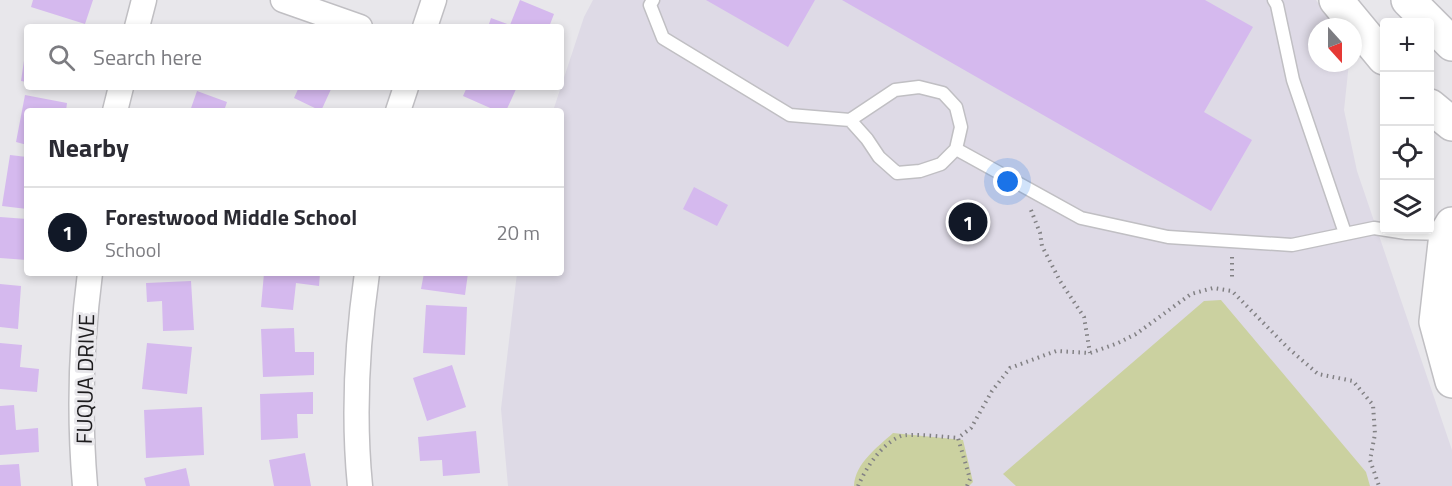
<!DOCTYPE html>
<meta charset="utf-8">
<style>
body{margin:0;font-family:"Titillium Web",sans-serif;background:#f2f2f3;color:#2b2b33}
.controls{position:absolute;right:18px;top:18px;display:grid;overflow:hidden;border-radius:6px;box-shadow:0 3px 9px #0003}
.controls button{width:54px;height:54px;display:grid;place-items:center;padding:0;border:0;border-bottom:2px solid #e1e1e2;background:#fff;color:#2b2b33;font:30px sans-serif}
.compass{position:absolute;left:1308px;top:18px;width:54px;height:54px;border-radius:50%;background:#fff;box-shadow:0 3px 9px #0003;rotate:159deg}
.you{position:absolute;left:1008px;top:182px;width:21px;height:21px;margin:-15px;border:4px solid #fff;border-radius:50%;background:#1a73e8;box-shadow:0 0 0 9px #1a73e833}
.badge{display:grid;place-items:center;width:39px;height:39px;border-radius:50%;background:#111827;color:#fff;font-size:20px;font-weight:700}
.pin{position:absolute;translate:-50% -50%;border:3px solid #fff;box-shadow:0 2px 6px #0006}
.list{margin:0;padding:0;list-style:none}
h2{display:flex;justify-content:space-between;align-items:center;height:78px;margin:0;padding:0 24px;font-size:26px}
h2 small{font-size:20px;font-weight:400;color:#7c7c81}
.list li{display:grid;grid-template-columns:39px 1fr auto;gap:18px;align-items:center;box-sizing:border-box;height:90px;padding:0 24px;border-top:2px solid #e1e1e2}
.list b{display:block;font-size:22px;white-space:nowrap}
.list p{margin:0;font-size:20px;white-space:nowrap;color:#7c7c81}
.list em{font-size:20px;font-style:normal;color:#7c7c81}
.icon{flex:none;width:33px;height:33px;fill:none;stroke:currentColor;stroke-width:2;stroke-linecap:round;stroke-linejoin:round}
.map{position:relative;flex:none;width:1452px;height:486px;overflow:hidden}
.search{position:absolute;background:#fff;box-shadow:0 3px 9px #0003;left:24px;top:24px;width:540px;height:66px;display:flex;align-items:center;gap:15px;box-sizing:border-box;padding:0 21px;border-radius:6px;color:#7c7c81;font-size:22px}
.panel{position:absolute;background:#fff;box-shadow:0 3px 9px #0003;left:24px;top:108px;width:540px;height:168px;border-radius:6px}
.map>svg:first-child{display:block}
.built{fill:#dedae6}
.green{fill:#cbd1a0}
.building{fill:#d5b9ee}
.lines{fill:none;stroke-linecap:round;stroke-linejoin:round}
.lane-casing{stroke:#c0bfc3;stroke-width:15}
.street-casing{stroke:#c0bfc3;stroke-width:27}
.secondary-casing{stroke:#c0bfc3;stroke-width:36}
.path{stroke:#828184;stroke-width:4;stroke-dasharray:1.5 4.5;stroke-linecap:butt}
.lane{stroke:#fff;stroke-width:12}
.street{stroke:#fff;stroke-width:24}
.secondary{stroke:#fff;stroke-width:33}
.labels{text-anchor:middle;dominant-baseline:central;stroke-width:6;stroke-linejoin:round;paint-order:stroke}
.street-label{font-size:22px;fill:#1d1c1e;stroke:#e8e7eb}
</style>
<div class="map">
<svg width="1452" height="486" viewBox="0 0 1452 486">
<rect width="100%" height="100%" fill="#e8e7eb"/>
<path class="built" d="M593,0h723l19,27h-18v36h32l-5,47 13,61 95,279v36h-944l-7,-77 16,-136h44v-162h-8l31,-94z"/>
<path class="green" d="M1221,300l145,172 4,14h-354l-13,-12 201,-173z
M893,433l70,7 10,42 -4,4h-115c1,-23 24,-39 39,-53z"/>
<path class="building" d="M33,0h60l-8,24 -54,-17z
M520,0l34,14 -5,13h-61l3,-9 19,7z
M706,0h109l-27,47z
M842,0h363l48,27 -49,85 48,28 -41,71z
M26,47h1v35l-6,-1z
M299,87h33l-11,24 -27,-13z
M467,87h50l-11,24h-9l-34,-15z
M197,91l30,11 -3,9h-34z
M25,95l42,8 -1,8h-39v34l-11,-3z
M10,155l17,2v52l-25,-3z
M694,187l34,18 -11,21 -34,-17z
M0,217l27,2v41l-27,-2z
M264,273h56l-1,13 -23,-3 -3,27 -32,-3z
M424,273h44l-3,22 -44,-6z
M191,281l3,49 -31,1 -1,-30 -15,1 -1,-19z
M0,284l21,2 -3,43 -18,-2z
M426,305l41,2 -2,48 -42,-2z
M294,328l1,24h19v23l-51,2 -2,-48z
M0,343l22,2 -2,22 19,2 -2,23 -37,-3z
M147,343l45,4 -5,47 -45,-5z
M452,365l14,42 -39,14 -14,-43z
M313,392v22h-16l1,24 -37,2 -1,-46z
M14,405l2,25 22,-2 1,24 -39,3v-49z
M202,407l2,48 -58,3 -2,-48z
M476,431l4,42 -37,3 -1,-16 -22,1 -2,-24z
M305,453l6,33h-37l-5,-26z
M19,464l2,22h-21v-21z
M186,468l4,18h-44l-2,-8z"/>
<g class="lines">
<g class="lane-casing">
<path id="lane" d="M653,0l-3,5 13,33 127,77 60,5 45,-30 24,-3 24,6 13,14 5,20 -5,22 -15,15 -21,7 -23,2 -18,-16 -12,-18 -17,-19
M1274,0l3,5 16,75 52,153
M956,149l125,69 87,19 124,8 82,-17 32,5 40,1"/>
</g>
<g class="street-casing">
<path id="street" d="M283,0l77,27
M137,27l7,-27
M425,27l9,-27
M115,111l6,-24
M398,111l8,-24
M85,486c-6,-70 -4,-143 5,-213
M360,486c-7,-71 -3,-143 7,-213"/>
</g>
<g class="secondary-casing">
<path id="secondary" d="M1336,0l48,58
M1408,0l44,44
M1430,106l22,18
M1452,224l-6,10 -10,88 16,59"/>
</g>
<path class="path" d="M1031,210l9,23 2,13 18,35 24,36 6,36
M1232,257v20
M858,486c8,-18 23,-42 43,-50 9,-3 45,1 57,2
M967,486l3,-7 -12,-41 13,-10 21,-37 18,-23 46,-17 34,2 28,-10 18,-9 55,-40 22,-6 19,3 56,57 30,26 35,7 20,24 2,29 -5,26 9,26"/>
<use href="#lane" class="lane"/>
<use href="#street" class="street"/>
<use href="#secondary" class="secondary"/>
</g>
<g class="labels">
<g class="street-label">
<text transform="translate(85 379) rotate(-89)">FUQUA DRIVE</text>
</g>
</g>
</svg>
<div class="controls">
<button>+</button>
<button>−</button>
<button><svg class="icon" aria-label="locate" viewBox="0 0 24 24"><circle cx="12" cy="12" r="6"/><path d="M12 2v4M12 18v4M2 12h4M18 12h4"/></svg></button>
<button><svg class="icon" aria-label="layers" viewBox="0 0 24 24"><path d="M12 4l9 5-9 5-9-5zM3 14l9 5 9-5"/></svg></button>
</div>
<svg class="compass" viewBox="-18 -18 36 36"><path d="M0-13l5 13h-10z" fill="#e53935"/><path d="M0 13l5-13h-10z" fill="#7c7c81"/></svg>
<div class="you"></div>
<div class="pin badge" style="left:968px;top:222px">1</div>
<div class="search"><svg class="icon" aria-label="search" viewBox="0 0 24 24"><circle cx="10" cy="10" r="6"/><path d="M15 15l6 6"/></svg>Search here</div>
<section class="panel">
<h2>Nearby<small></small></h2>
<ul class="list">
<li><span class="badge">1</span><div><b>Forestwood Middle School</b><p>School</p></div><em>20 m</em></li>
</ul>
</section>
</div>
